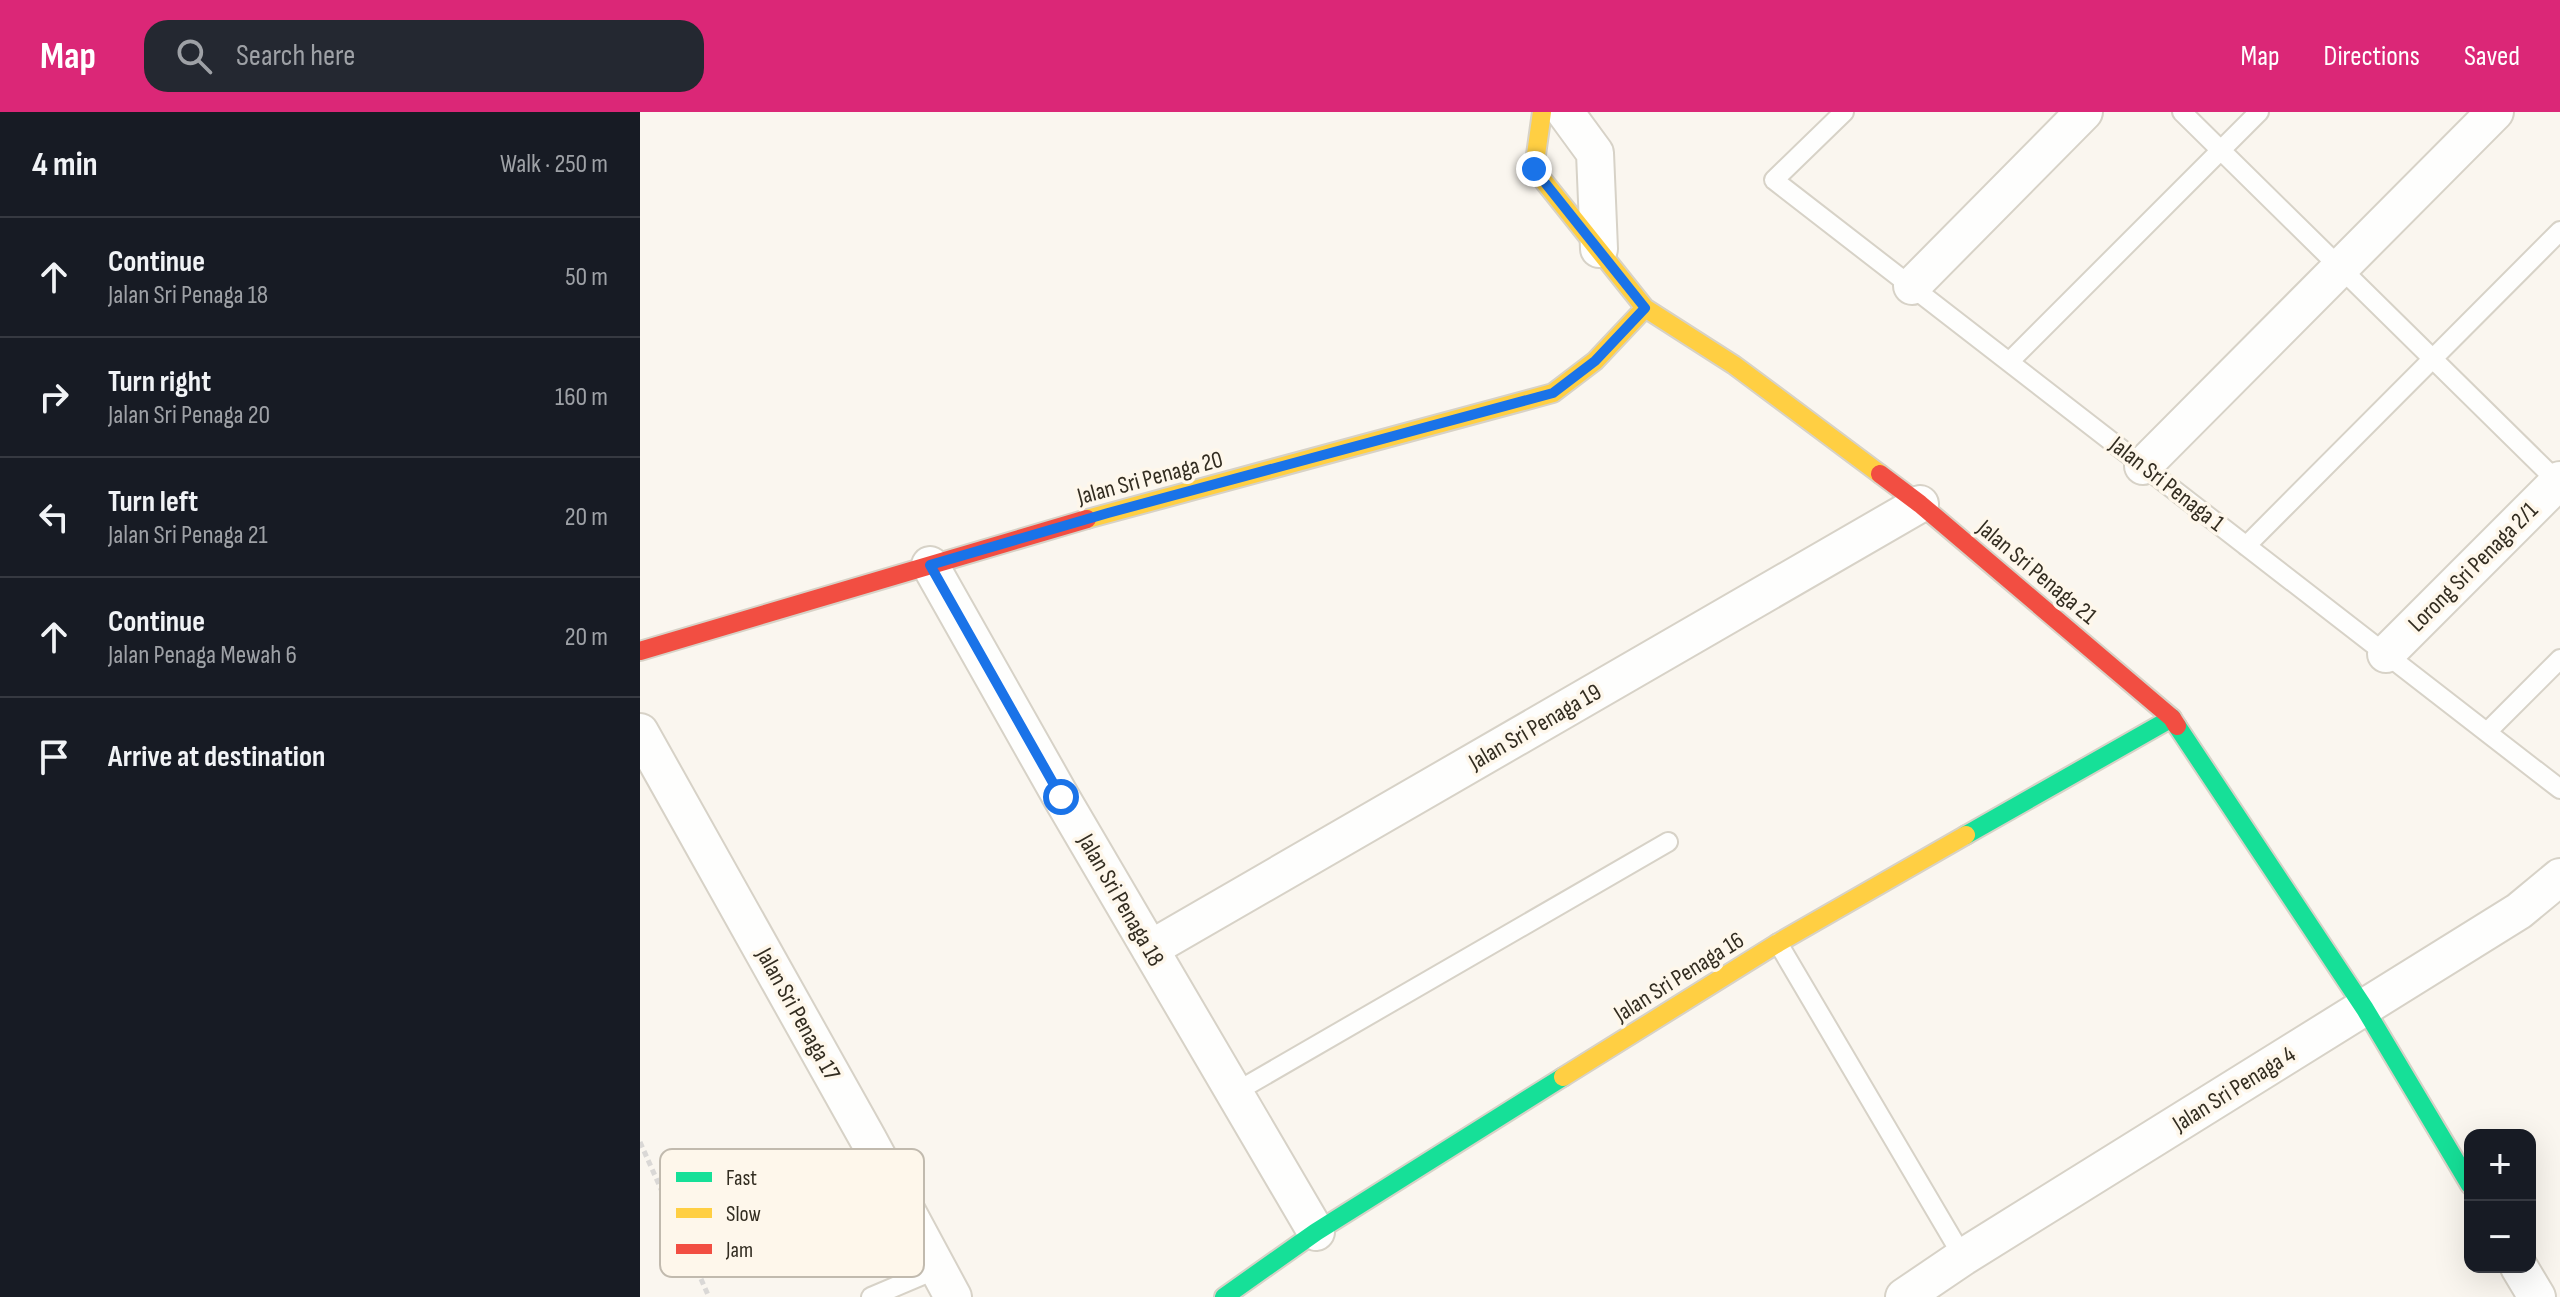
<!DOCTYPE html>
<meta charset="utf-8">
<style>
body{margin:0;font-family:"Sofia Sans Condensed",sans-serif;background:#242831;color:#f1f3f6}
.controls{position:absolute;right:24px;bottom:24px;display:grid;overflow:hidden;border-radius:16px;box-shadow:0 8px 32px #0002}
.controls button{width:72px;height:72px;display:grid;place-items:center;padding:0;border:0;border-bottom:2px solid #363941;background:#171b24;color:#f1f3f6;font:40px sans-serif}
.stop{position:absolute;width:24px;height:24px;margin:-18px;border:6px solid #1a73e8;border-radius:50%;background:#fff}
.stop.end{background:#1a73e8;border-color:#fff;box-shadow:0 2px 8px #0008}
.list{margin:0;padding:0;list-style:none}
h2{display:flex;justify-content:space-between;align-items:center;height:104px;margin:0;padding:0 32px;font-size:34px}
h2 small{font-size:26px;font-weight:400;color:#9ea1a6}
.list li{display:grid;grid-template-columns:52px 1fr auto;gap:24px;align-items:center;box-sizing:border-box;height:120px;padding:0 32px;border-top:2px solid #363941}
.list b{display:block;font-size:30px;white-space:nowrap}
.list p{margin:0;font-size:26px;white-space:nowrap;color:#9ea1a6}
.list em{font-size:26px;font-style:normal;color:#9ea1a6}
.icon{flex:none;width:44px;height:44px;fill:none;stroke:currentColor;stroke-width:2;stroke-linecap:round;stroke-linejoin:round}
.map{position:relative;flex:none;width:1920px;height:1185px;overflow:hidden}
header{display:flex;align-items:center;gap:48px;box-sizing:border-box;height:112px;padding:0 40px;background:#db2777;color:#fff}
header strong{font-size:38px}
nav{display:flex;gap:44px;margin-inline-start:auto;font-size:28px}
.search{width:560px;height:72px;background:#242831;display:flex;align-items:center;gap:20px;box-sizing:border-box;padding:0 28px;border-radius:24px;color:#9ea1a6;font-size:30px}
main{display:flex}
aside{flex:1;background:#171b24}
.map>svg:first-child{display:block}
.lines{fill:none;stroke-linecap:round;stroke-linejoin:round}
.lane-casing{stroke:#d7d2c7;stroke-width:22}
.street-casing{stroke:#d7d2c7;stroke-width:40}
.fast-casing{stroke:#d7d2c7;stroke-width:22}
.slow-casing{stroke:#d7d2c7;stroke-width:22}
.jam-casing{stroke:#d7d2c7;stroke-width:22}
.path{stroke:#dad8d6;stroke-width:5;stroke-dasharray:6 4;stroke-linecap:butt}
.lane{stroke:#fefefd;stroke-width:18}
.street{stroke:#fefefd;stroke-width:36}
.fast{stroke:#16e098;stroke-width:18}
.slow{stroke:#ffcf43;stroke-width:18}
.jam{stroke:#f24e42;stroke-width:18}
.route{stroke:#1a73e8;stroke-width:10}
.labels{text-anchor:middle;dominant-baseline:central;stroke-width:7;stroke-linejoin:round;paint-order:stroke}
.street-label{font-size:24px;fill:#332d21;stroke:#fef7eb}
.key{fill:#fef7eb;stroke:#c1baae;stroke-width:2}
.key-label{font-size:22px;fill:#332d21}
</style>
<header>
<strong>Map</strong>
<div class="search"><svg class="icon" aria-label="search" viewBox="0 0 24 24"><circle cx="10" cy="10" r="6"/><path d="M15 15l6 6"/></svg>Search here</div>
<nav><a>Map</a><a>Directions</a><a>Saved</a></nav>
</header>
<main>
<aside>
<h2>4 min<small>Walk · 250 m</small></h2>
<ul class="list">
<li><svg class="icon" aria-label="ahead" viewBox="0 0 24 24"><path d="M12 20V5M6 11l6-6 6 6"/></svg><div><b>Continue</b><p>Jalan Sri Penaga 18</p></div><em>50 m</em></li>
<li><svg class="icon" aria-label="right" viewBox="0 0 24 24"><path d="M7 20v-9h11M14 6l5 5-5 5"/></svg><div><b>Turn right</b><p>Jalan Sri Penaga 20</p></div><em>160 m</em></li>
<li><svg class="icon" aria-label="left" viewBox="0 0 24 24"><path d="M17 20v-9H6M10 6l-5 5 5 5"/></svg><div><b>Turn left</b><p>Jalan Sri Penaga 21</p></div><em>20 m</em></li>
<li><svg class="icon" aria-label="ahead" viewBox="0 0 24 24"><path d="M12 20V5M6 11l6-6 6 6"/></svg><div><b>Continue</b><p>Jalan Penaga Mewah 6</p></div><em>20 m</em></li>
<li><svg class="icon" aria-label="arrive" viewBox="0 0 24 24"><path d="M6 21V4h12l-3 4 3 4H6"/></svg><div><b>Arrive at destination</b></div></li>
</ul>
</aside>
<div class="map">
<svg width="1920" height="1185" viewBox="0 0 1920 1185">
<rect width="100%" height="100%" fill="#faf6ef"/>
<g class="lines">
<g class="lane-casing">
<path id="lane" d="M1204,0l-70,68 786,609
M1542,0l378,372
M1369,250l250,-250
M1606,434l314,-315
M1847,620l73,-73
M1138,831l185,314
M594,981l434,-251
M231,1185l66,-28"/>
</g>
<g class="street-casing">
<path id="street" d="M925,0l30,41 4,96
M1272,174l172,-174
M1503,354l352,-354
M290,453l131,232 255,435
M1746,542l174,-174
M0,620l228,407 85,158
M510,837l770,-445
M1879,1155l18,30
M1264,1185l59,-40 556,-346 41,-34"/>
</g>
<g class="fast-casing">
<path id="fast" d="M1537,614l188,283 105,176
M1326,723l206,-117
M584,1185l92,-65 247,-155"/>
</g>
<g class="slow-casing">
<path id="slow" d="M902,0l-8,57 111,139 89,57 146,109
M447,407l466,-126 42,-32 50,-53
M923,965l215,-134 188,-108"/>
</g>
<g class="jam-casing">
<path id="jam" d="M1240,362l40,30 252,214 5,8
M0,539l447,-132"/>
</g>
<path class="path" d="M0,1030l69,155"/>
<use href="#lane" class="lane"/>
<use href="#street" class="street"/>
<use href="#fast" class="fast"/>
<use href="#slow" class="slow"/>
<use href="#jam" class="jam"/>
</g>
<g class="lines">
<path class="route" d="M421,685l-131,-232 178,-52 445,-120 42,-32 50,-53 -111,-139"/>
</g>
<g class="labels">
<g class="street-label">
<text transform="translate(510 366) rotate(-15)">Jalan Sri Penaga 20</text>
<text transform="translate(1527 372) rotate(38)">Jalan Sri Penaga 1</text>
<text transform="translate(1833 455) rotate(-45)">Lorong Sri Penaga 2/1</text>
<text transform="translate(1397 460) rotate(40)">Jalan Sri Penaga 21</text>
<text transform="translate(895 615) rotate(-30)">Jalan Sri Penaga 19</text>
<text transform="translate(481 788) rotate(60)">Jalan Sri Penaga 18</text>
<text transform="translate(1039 865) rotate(-32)">Jalan Sri Penaga 16</text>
<text transform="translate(158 902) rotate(61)">Jalan Sri Penaga 17</text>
<text transform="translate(1594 977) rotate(-32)">Jalan Sri Penaga 4</text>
</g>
</g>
<rect x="20" y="1037" width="264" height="128" rx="12" class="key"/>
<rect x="36" y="1060" width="36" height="10" fill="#16e098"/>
<rect x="36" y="1096" width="36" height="10" fill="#ffcf43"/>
<rect x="36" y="1132" width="36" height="10" fill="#f24e42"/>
<g class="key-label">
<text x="86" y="1073">Fast</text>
<text x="86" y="1109">Slow</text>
<text x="86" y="1145">Jam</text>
</g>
</svg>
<div class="controls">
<button>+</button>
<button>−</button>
</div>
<div class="stop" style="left:421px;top:685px"></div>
<div class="stop end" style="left:894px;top:57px"></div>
</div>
</main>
